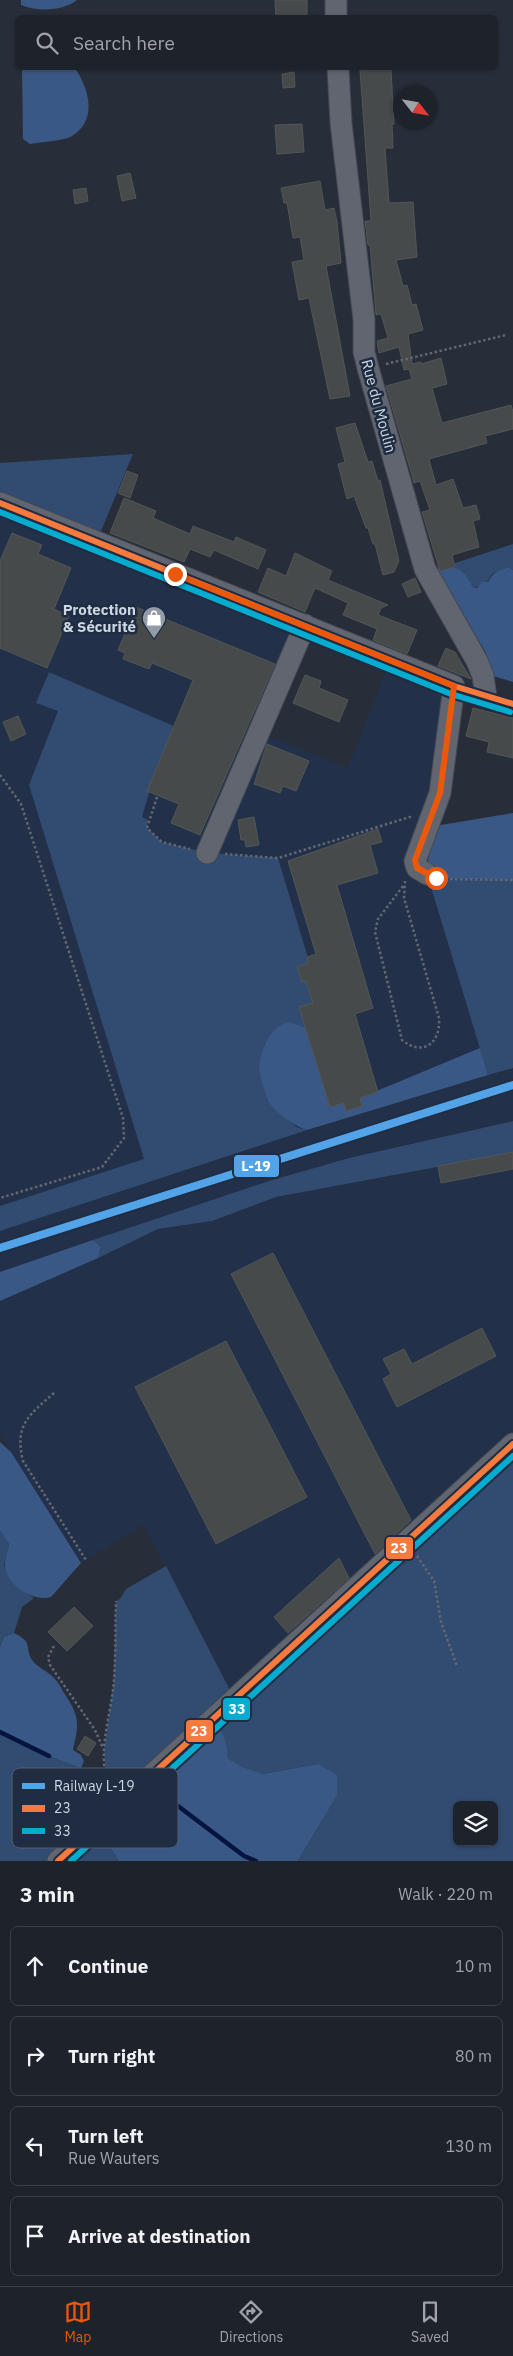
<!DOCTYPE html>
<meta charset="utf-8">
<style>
body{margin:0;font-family:"IBM Plex Sans",sans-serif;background:#2a2f37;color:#f1f3f6}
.controls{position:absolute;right:15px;bottom:15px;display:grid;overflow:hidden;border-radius:8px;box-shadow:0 1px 4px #0004}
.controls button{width:45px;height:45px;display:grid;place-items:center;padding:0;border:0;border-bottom:1px solid #3b3f47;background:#1d222b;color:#f1f3f6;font:25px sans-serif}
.compass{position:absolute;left:393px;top:85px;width:45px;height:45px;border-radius:50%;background:#1d222b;box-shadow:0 1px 4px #0004;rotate:121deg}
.stop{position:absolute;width:15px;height:15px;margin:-11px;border:4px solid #ea580c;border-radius:50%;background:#fff}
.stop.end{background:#ea580c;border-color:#fff;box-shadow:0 1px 5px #0008}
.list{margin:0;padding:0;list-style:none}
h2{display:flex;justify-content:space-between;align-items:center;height:65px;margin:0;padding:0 20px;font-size:21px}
h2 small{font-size:16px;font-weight:400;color:#a0a4a9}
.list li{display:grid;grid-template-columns:32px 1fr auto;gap:15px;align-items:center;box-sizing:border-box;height:80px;margin:0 10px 10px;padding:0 10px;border:1px solid #3b3f47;border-radius:8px}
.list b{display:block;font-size:19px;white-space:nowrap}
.list p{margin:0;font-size:16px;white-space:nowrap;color:#a0a4a9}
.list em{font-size:16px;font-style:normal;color:#a0a4a9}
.icon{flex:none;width:28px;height:28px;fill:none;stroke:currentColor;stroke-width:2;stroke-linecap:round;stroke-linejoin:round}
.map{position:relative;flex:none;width:513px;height:1861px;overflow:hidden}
.search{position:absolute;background:#1d222b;box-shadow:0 1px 4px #0004;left:15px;right:15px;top:15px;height:55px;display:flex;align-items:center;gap:12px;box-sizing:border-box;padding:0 18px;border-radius:8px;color:#a0a4a9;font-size:19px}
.sheet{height:425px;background:#1d222b}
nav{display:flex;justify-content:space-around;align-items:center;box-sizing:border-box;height:70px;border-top:1px solid #3b3f47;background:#1d222b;font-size:14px;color:#a0a4a9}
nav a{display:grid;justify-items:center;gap:2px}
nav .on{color:#ea580c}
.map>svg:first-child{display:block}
.built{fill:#223149}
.green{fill:#324b71;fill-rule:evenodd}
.forest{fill:#3a5885}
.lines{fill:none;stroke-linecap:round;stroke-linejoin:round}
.stream{stroke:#04143e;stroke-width:4.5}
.building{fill:#464a4b;stroke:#525655}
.minor-casing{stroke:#424953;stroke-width:23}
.path{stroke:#626770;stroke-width:2.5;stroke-dasharray:2.5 2.5;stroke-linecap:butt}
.minor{stroke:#60656f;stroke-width:21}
.bus-1-casing{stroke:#1f2c41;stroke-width:10}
.bus-2-casing{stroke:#1f2c41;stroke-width:10}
.bus-1{stroke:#f6793e;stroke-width:6}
.bus-2{stroke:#06acd0;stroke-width:6}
.rail-1-casing{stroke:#1f2c41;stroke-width:11}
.rail-1{stroke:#53a3e8;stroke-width:8}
.route{stroke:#ea580c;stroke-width:6}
.labels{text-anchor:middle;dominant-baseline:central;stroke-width:5;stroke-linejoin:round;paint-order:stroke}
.street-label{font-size:15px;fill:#cdd6e3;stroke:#1f2c41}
.poi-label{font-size:15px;font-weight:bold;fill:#cdd6e3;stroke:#1f2c41;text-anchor:end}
.key{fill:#1f2c41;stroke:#535f72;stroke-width:1}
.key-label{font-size:14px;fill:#cdd6e3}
.line-badge{stroke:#1f2c41;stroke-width:2}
.badge-label{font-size:14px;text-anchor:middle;font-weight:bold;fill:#fff}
</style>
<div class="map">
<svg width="513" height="1861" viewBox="0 0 513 1861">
<rect width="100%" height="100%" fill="#272e39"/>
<path class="built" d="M0,503l305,122 -41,109 84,34 39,-99 54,23 3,4 -8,182 -6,6 58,191 25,-7v53l-164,37 -80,23 -269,91z
M513,1153v291l-279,255 -39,-80 -52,-94 -62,38 -81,-128v-134l158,-72 54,-8 64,-24z"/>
<path class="green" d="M133,454l-37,89 -96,-40v-40z
M513,544v26l-5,-3 -16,7c-4,8 -10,14 -19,13 -7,-13 -11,-20 -27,-21z
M49,672l127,55 -27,66 -7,24 6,3 -1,8 15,14 11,3 35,8 70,5 43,143 -52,100 27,26 11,3 -307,101v-25l144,-47 -115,-374 29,-74 -22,-8z
M436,878l77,2v188l-25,7 -58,-191z
M513,1121v32l-237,44 -64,24 -54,8 -60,29 3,-11 -8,-7 176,-59 80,-23z
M513,1444v417h-215l25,-42 -5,-55 -55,10 -20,-7 -16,-9v-10l-94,45 -23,-11 -6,3c-1,31 -1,48 15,76h-119v-129l49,24 57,21 -2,-27 10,-69 2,-80 4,-2 6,-10 40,-23 68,132zM457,1805h37v37h-37z
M0,1531l9,13 -5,22 19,25 11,7 -12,9 -8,26 -10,4 -4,10z"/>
<path class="forest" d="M21,0h56c-14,11 -39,12 -56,5z
M22,68h53c14,21 23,52 -3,68 -8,5 -32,6 -42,8l-7,-5z
M446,566c16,1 20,8 27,21l4,1 5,-6h6c5,-10 10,-11 20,-15l5,3v112l-20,-6 -7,-23 -49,-84z
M513,813v67l-77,-2 -9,-13 8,-39z
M289,1022l18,6 24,77 48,-15 101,-42 8,27 -181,55c-12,-3 -34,-19 -39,-30 -3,-8 -9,-25 -9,-34 3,-18 11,-40 30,-44z
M93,1240l8,7 -3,11 -98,43v-29z
M0,1442l11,10 70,111 -30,34c-18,5 -43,-11 -46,-30 -1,-6 3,-16 4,-23l-9,-13z
M14,1633c20,10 10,13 18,27 5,7 15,11 21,17 5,4 8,11 11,16 16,23 15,31 9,57l8,5 3,6 -3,7 -32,-12 -49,-24v-85l4,-10z
M206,1725l16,7 5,16v10l16,9 20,7 55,-10 19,11v20l-39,66h-179l-11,-18 -5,-23z"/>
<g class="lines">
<path class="stream" d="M0,1732l49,24
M178,1806l66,50 12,5"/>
</g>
<path class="building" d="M275,0h32v18h-31z
M389,69l2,1 3,54h-2l1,24h-8l4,55 24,-1 4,55 -21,3 7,26 4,-1 5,20 4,-1 7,26 -15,4 4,30 9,-2v2l20,-6 6,26 -15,4 10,35 69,-18 2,7v17l-28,7 2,7 -58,16 7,26 17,-6 10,29 13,-3 4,14 -7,2 6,26 -27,8 3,12 -15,4 -18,-59 8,-2 -10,-29 -6,2 -1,-4 -27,-93 26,-7 -3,-10 -5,1 -5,-23 -20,6 -2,-12 11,-3 -7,-24 -5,1 -6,-70h-2l-3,-24h6l-11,-151z
M294,72l1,15 -12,1 -1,-14z
M302,124l2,28 -27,2 -2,-29z
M130,173l6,25 -14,3 -5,-25z
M320,181l5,29 9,-2 3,14 4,41 -15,3 24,130 -20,3 -21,-101 -10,2 -7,-38 12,-2 -4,-23 -7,1 -6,-35h-3l-3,-15z
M86,188l2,13 -13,3 -2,-14z
M355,423l13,39 4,-1 6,20 2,-1 19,81 -5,11 -11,3 -8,-31h-2l-5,-16h-2l-12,-32 -7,3 -9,-35 7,-2 -9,-34z
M127,471l11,4 -8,23 -12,-5z
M124,498l32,13 -3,7 37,16 3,-8 41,16 2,-5 30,13 -8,19 -44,-19 -4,7 -20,-8 -6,13 -74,-29z
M12,533l30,12 -4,9 33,14 -17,41 15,7 -22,52 -47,-20v-87z
M295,553l37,18 -4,9 60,25 -7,3 -3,7 39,15 -10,24 -34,-14 4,-11 -34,-14 5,-12 -33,-15 -10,24 -47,-20 10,-24 18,8z
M415,578l6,14 -13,5 -6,-13z
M136,607l139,57 -75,171 -29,-12 8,-19 -32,-13 46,-111 -41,-17 -3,6 -26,-10 2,-6 -7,-3z
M446,648l9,4 16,27 -33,-13z
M305,675l16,6 -2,7 29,12 -9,22 -46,-19z
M473,708l40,10v40l-26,-6 2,-10 -23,-6z
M18,716l8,18 -15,7 -8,-19z
M267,744l42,17 -13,30 -13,-5 -3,7 -26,-9z
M254,817l5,28 -13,2 -1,-7h-4l-3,-20z
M378,829l4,13 -12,3 8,28 -41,12 36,123 -18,6 23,78 -18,6 2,8 -16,5 -2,-8 -14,4 -31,-100 14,-4 -7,-22 -4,1 -5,-15 11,-4 -1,-6 9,-3 -28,-93z
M513,1152v17l-72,14 -3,-17z
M273,1253l138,267 -36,34 -144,-280z
M482,1328l14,28 -99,51 -14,-28 8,-5 -8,-15 21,-10 8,15z
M226,1341l81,156 -91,47 -81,-157z
M339,1558l10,20 -61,55 -14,-16z
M74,1607l19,19 -26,25 -19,-19z
M85,1736l11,7 -8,13 -11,-7z"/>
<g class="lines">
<g class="minor-casing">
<path id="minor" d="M336,0v18
M338,68l3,55 23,197v32l4,16 57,201 52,92 6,15 3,21
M0,503l454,183 -14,107 -25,68 2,7 10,6
M207,853l98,-228
M58,1861l455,-417"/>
</g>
<path class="path" d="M386,364l120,-29
M0,775l21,29 102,314 1,20 -22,29 -102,31
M157,797l-10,31 15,14 28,7
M225,854l53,4 135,-42
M445,879l68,1
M403,886l-25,33 -3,13 27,108c21,17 39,3 37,-22l-35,-120 1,-17
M54,1393c-25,22 -40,32 -31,68l63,99
M417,1556l17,25 7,41 16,44
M54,1646l-6,11 2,8 45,65 8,18
M111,1790c-17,-34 1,-75 3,-111 2,-26 1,-52 2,-78"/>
<use href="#minor" class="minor"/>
<g class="bus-1-casing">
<path id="bus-1" d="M0,503l454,183 59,18
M58,1861l455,-417"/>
</g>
<g class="bus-2-casing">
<path id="bus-2" d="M0,512l451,182 59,18
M71,1861l442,-405"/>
</g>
<use href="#bus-1" class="bus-1"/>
<use href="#bus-2" class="bus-2"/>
<g class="rail-1-casing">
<path id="rail-1" d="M0,1248l513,-163"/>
</g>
<use href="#rail-1" class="rail-1"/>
</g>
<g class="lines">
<path class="route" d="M175,574l279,112 -14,107 -25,67 2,8 19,10"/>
</g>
<defs>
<g id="shop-pin" transform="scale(1.25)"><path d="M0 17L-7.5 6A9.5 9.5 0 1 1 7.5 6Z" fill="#939ba8" stroke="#1f2c41"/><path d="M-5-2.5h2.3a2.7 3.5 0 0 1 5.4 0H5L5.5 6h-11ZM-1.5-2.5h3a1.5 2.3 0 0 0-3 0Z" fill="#fff"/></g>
</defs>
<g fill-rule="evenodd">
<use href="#shop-pin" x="154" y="618"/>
</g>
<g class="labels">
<g class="street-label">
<text transform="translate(379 406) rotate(75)">Rue du Moulin</text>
</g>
<g class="poi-label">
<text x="136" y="609">Protection<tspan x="136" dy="17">&amp; Sécurité</tspan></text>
</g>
</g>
<rect x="12" y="1768" width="166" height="80" rx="8" class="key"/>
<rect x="22" y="1783" width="23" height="6" fill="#53a3e8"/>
<rect x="22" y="1805" width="23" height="7" fill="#f6793e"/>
<rect x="22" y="1828" width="23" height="6" fill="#06acd0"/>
<g class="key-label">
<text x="54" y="1791">Railway L-19</text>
<text x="54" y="1813">23</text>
<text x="54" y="1836">33</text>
</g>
<g class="line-badge">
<rect x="233" y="1154" width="47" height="24" rx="5" fill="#53a3e8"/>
<rect x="385" y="1536" width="29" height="24" rx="5" fill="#f6793e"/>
<rect x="222" y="1697" width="29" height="24" rx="5" fill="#06acd0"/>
<rect x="185" y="1719" width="29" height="24" rx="5" fill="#f6793e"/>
</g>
<g class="badge-label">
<text x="256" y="1171">L-19</text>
<text x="399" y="1553">23</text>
<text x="237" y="1714">33</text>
<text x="199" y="1736">23</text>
</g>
</svg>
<div class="controls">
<button><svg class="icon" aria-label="layers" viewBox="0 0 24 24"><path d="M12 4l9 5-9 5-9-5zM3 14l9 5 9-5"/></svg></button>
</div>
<svg class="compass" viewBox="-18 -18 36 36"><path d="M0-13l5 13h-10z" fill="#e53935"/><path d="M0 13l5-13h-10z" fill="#a0a4a9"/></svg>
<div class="stop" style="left:436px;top:878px"></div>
<div class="stop end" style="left:175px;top:574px"></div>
<div class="search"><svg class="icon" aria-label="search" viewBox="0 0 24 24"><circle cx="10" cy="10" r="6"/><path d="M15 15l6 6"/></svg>Search here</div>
</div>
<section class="sheet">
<h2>3 min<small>Walk · 220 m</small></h2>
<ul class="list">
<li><svg class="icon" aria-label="ahead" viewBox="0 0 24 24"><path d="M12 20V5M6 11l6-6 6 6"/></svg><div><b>Continue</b></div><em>10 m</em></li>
<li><svg class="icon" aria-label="right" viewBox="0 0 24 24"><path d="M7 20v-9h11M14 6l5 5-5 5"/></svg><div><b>Turn right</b></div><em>80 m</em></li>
<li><svg class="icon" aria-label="left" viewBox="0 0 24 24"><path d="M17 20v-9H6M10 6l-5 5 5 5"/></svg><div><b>Turn left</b><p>Rue Wauters</p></div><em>130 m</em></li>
<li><svg class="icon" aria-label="arrive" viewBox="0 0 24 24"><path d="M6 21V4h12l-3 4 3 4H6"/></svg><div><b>Arrive at destination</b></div></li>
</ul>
</section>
<nav>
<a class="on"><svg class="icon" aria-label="map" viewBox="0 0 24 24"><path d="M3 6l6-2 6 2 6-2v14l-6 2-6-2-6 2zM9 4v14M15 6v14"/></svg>Map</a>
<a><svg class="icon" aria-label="directions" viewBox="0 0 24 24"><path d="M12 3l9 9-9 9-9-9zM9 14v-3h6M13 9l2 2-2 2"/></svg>Directions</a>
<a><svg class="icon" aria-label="saved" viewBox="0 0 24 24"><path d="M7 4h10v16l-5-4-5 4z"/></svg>Saved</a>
</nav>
